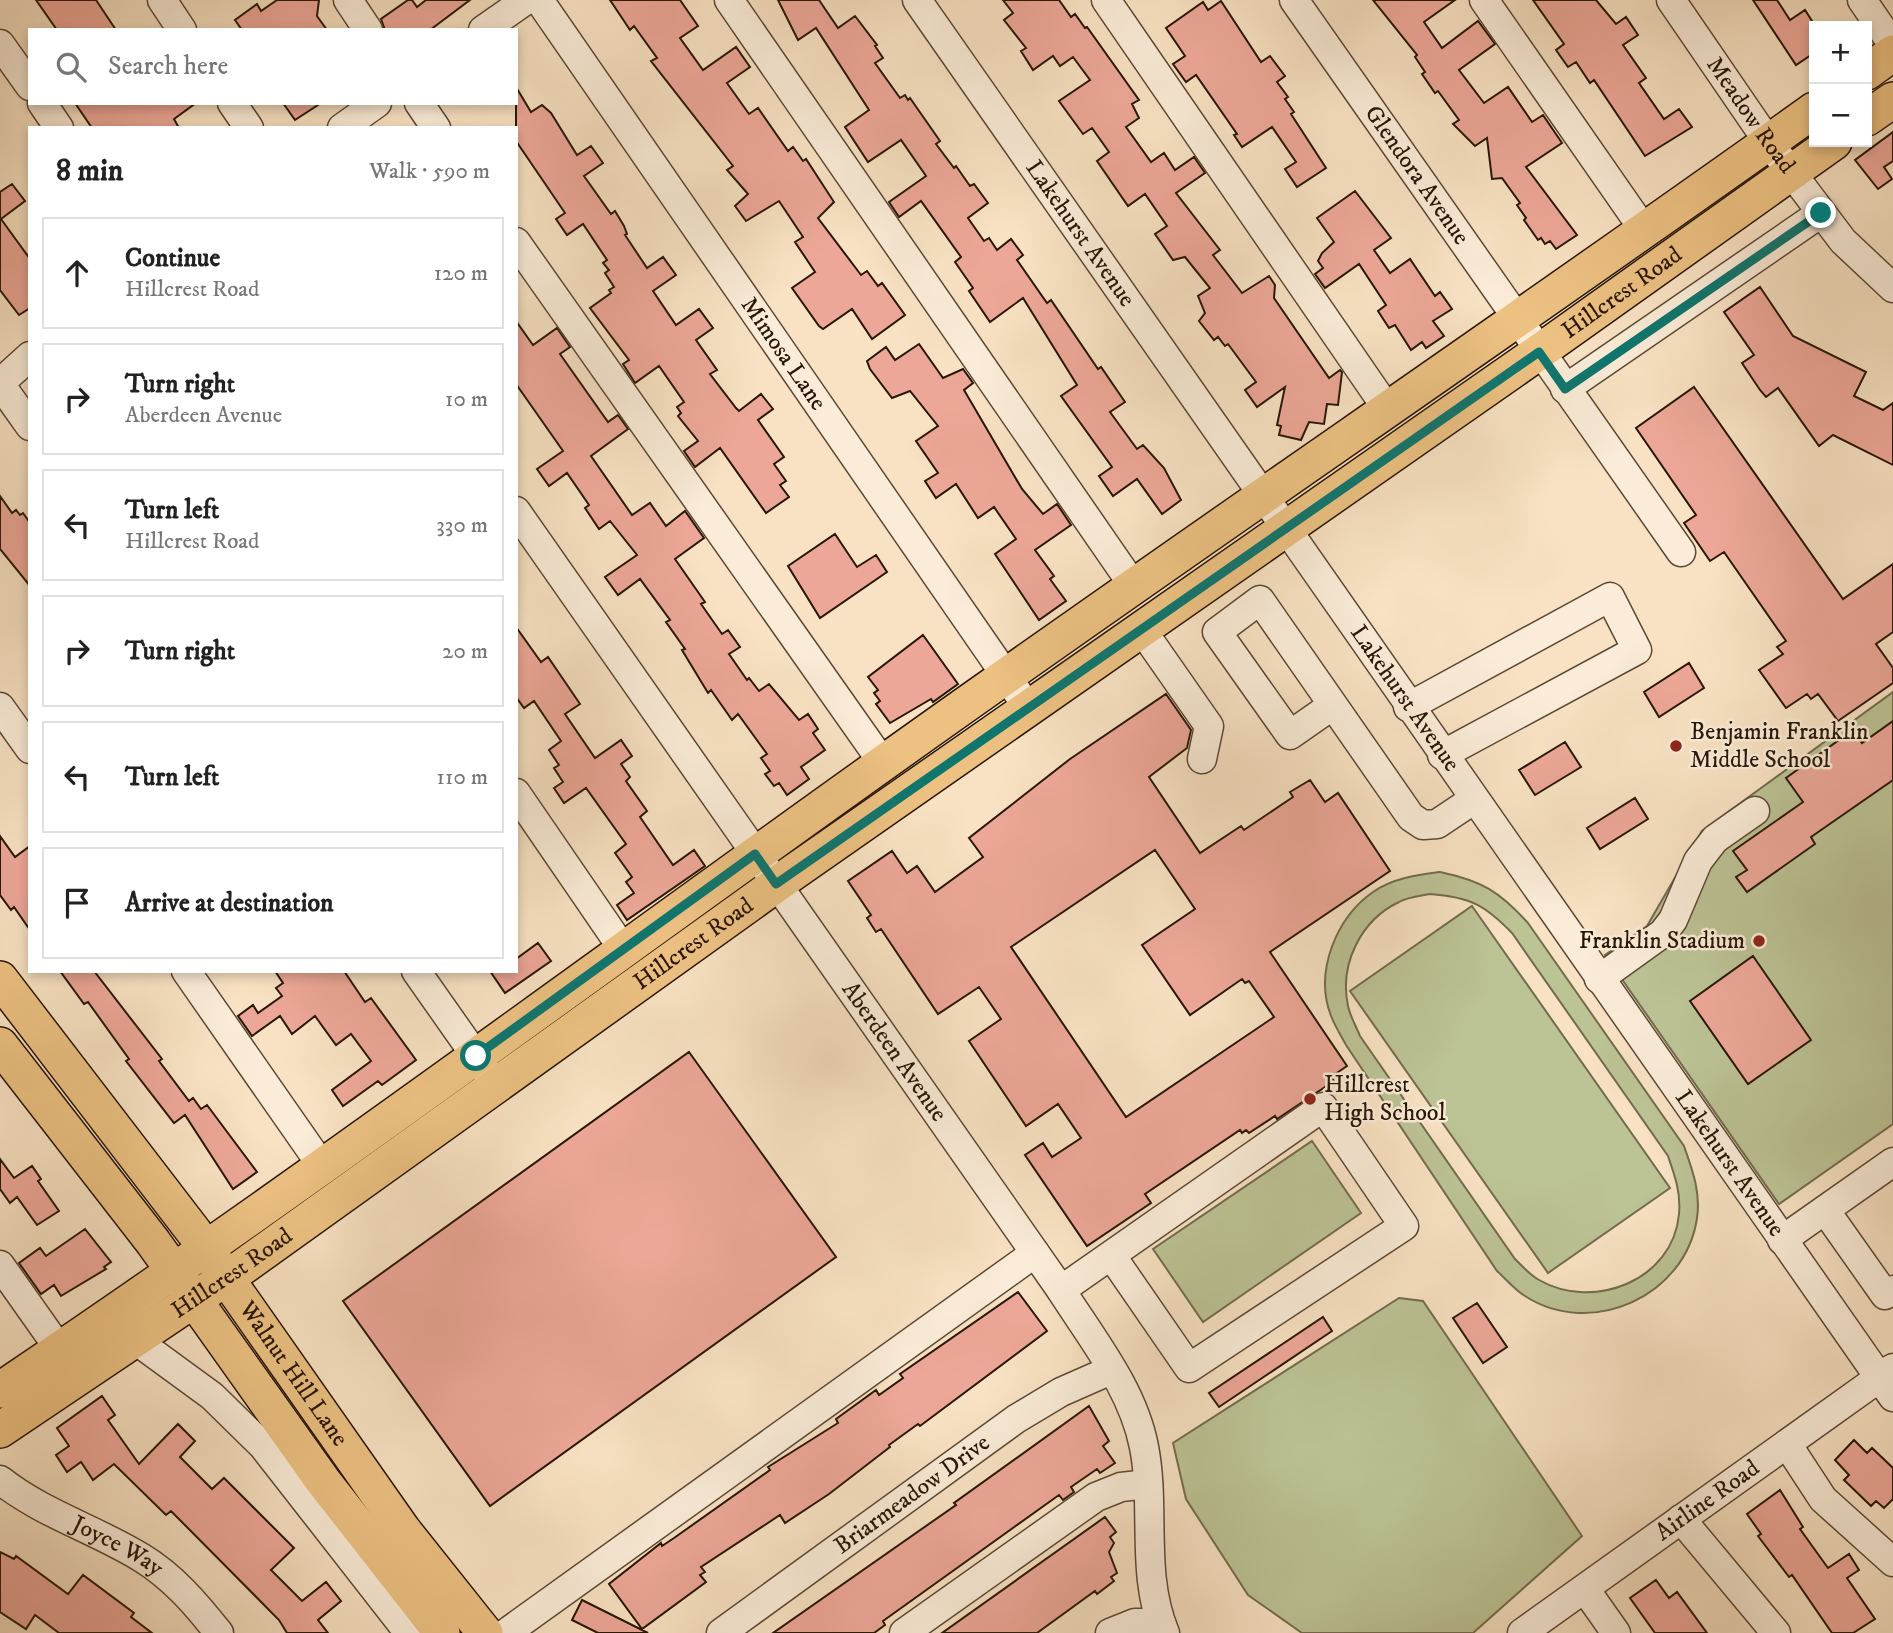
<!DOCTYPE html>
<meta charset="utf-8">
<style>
body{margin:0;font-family:"IM FELL DW Pica",serif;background:#f2f2f2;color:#222}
.controls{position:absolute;right:21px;top:21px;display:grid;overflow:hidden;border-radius:0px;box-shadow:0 4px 10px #0003}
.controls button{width:63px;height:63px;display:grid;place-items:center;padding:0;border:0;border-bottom:2px solid #e0e0e0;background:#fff;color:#222;font:35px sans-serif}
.stop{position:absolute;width:21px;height:21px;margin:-16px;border:5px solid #0f766e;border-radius:50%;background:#fff}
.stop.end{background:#0f766e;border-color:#fff;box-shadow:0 2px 7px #0008}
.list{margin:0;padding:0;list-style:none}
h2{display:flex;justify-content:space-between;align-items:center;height:91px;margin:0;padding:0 28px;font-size:30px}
h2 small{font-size:23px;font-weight:400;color:#767676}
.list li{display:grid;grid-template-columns:46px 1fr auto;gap:21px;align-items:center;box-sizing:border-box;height:112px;margin:0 14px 14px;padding:0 14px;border:2px solid #e0e0e0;border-radius:0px}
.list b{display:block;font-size:26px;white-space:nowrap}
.list p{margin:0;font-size:23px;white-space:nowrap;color:#767676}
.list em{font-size:23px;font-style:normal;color:#767676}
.icon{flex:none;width:38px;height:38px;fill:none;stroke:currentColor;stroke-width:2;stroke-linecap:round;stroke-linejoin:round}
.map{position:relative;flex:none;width:1893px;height:1633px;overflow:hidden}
.search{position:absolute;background:#fff;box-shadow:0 4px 10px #0003;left:28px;top:28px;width:490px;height:77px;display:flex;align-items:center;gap:18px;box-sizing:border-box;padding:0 24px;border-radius:0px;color:#767676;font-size:26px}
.panel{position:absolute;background:#fff;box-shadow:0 4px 10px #0003;left:28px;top:126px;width:490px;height:847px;border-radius:0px}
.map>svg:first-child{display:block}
.green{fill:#bcc395;stroke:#726c4e;stroke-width:2;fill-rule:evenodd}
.building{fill:#eda798;stroke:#281606;stroke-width:2;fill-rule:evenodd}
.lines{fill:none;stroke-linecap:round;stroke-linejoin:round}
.minor-casing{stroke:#5c4935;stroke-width:31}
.major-casing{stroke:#281606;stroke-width:38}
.minor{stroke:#faecd8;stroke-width:28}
.major{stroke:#ecc182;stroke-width:35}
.route{stroke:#0f766e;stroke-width:9}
.poi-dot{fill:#8f2418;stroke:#faecd8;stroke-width:2.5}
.labels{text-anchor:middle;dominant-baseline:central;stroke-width:5;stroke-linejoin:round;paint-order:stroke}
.street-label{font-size:24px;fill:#281606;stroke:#faecd8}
.poi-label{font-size:24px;fill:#281606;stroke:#faecd8;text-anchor:start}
</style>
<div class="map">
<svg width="1893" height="1633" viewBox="0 0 1893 1633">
<rect width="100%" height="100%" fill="#f8e2c3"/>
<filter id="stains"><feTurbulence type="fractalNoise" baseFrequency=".00286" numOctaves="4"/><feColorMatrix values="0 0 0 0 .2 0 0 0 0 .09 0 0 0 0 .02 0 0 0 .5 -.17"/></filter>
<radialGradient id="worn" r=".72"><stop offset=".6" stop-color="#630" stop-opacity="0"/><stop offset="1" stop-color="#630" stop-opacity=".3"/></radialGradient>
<path class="green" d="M1893,692v432l-114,80 -174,-249 42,-29 55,-95z
M1440,872c42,9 59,19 88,51l156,223c8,23 17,46 13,72 -11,78 -106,121 -172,78 -10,-6 -19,-17 -28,-25l-151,-226c-5,-9 -11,-19 -15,-29 -17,-44 5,-98 42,-124 20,-14 44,-17 67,-20zM1430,894c40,3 55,11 82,39l156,223c7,20 13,37 11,58 -6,67 -86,97 -140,66 -9,-5 -17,-14 -24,-21l-155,-223c-4,-10 -10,-20 -12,-30 -9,-42 13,-86 51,-104 9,-5 21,-6 31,-8z
M1472,906l198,282 -122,85 -198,-282z
M1312,1141l49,72 -158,109 -50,-73z
M1399,1298l24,3 159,235 -109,97h-171l-54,-38 -62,-96 -13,-56z"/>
<path class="building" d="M36,0h60l20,30h-59z
M277,0h42l-2,16 10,14h-85l-7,-10 22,-16 4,7z
M408,0h4l5,7 9,-7h44l-40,30h-45l-4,-11z
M610,0h70l18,26 -18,12 23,32 33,-23 14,20 -23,16 22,31 9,-6 30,43 5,-4 10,14 3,-2 28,43 -16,16 43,57 6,-4 11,15 4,-3 23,32 -33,24 -20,-30 -29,20 -4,-3 -27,-38 23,-16 -20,-30 8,-5 -24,-36 -33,20 -11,-15 13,-12 -21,-24 6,-4 -82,-105 6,-3 -23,-32 -4,4z
M778,0h41l19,28 17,-12 22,29 -2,1 8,12 -8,5 25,35 5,-3 3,5 2,-2 30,43 -4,3 18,24 2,-2 14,20 4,-2 14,19 -20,15 16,23 5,-3 8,12 14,-11 12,16 -6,5 30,43 4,-3 47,69 3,-2 24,35 -15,10 27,37 6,-4 21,23 17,32 -19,14 -25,-35 -24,17 -14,-20 13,-9 -51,-71 16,-11 -54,-87 -33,24 -21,-31 4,-3 -18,-26 6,-5 -40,-56 -22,16 -10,-15 37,-26 -25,-36 -33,22 -23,-35 24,-17 -53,-82 -18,12z
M1003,0h56l12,17 4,-3 10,14 2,-1 52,73 -7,4 7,14 -13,9 25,35 13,-9 11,17 19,-13 11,16 -29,20 44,57 -7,5 29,38 27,-17 6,9 -1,13 55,80 11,-8 2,2 -4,33 -11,-1 -3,20 -15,-2 -8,18 -22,-5 2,-9 -4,-1 8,-38 -28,20 -12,-17 11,-8 -28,-38 -3,2 -7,-9 -4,3 -15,-19 6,-8 -7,-17 12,-8 -25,-31 -12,3 -18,-26 12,-8 -22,-32 -17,12 -31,-45 12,-9 -17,-24 -9,6 -24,-33 31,-21 -17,-23 -13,9 -7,-10 -20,14 -12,-19 5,-3 -22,-28 9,-7z
M1373,0h82l-31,22 18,26 36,-27 17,23 -36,26 25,33 24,-16 24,35 11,-7 19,28 -36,24 51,68 -21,14 -6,-8 -5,3 -4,-6 -3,2 -14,-20 2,-2 -9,-13 3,-2 -18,-25 -10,1 -5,-41 -12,8 -22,-22 6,-4 -21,-29 -3,2 -13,-19 3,-2 -10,-15 2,-2z
M1533,0h63l20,24 10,-7 12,18 -15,10 23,33 -7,5 25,36 15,-10 13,18 -47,29 -51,-76 -4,3 -14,-21 -8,5 -12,-17 8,-6z
M1753,0h24l13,20 15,-10 9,14v29l-18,12z
M1221,1l40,61 9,-6 15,20 -8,6 11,15 -3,2 9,13 -3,2 35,54 -29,19 -12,-18 11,-7 -24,-35 -30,20 -8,-12 3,-1 -41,-59 -10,7 -13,-18 12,-8 -19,-28 37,-26 5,8z
M516,87l15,25 11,-7 9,8 26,42 14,-9 12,17 -19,13 27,38 4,-3 9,15 3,8 -2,1 22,33 16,-11 13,18 -23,16 23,34 23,-16 14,19 -17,12 21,30 -7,4 26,34 3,3 22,-17 12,15 -15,11 26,37 -10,7 12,17 -6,4 9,12 -23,16 -46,-65 -25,19 -11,-16 14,-10 -20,-25 3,-3 -4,-6 7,-5 -25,-36 -24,17 -12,-19 6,-4 -39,-52 21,-15 -2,-3 5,-3 -9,-14 4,-3 -6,-7 4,-3 -24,-36 -16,11 -11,-16 9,-6 -49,-72z
M75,103h121l-22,16 5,9h-87z
M283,103h38l-26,17z
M1893,132v29l-9,6 8,12 -14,10 -23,-29z
M12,184l13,17 -24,18 29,40v49l-11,7 -19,-25v-98z
M1355,191l36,47 -17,12 16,23 20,-14 25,37 5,-4 12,17 -19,12 11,15 -18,12 -4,-6 -11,8 -16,-25 -6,3 -11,-17 8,-6 -27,-41 -34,24 -10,-14 8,-6 -5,-7 4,-8 12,-11 -17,-24z
M1760,287l33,49 73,36 -12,24 29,14 10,-7v62l-60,-30 -14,11 -41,-58 -12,9 -6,-7 -18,-27 12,-8 -30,-43z
M516,321l17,24 24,-17 13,19 -10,7 48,68 10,-7 10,14 -37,27 41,59 18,-12 16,23 19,-15 19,27 -29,21 30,43 -4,2 21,30 6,-4 12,17 -11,7 18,26 2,-2 10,13 10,-7 30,36 9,-6 10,15 -5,4 12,17 -24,17 8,12 -22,16 -8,-12 -5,3 -9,-12 5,-3 -9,-13 6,-4 -29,-40 -6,6 -21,-30 -3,3 -26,-43 3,-1 -19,-27 4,-2 -30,-41 -22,16 -13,-18 32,-22 -27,-34 -11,8 -14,-21 4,-3 -22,-32 -18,13 -12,-17 26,-18 -47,-67z
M919,344l24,34 20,-9 10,14 -9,7 58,99 21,25 14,-10 14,21 -36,25 19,26 -4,3 16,22 -27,19 -44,-66 21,-15 -22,-32 -16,11 -22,-34 -20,14 -11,-17 13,-8 -22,-32 22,-15 -28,-35 -18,7 -22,-29 -3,-8 19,-14 9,13z
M1694,387l149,212 50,-35v68l-17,12 17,24v15l-55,38 -20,-27 -7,5 -4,-5 -21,14 -27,-38 24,-16 -6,-7 9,-6 -62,-89 -14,9 -26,-38 12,-8 -60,-87z
M0,496l12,17 4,-3 4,5 3,-2 7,10v63l-30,-37z
M835,534l22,33 19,-12 11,17 -67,46 -32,-52z
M516,627l25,35 7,-5 32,47 -15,10 30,44 26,-18 11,16 -11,8 9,13 -4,4 21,30 -7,6 33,48 21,-15 11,16 -78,54 -10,-15 17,-12 -8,-11 6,-5 -17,-24 11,-9 -40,-56 -22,15 -10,-15 9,-6 -9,-14 5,-3 -10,-15 12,-9 -27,-40 -10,7 -8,-11z
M923,635l35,49 -25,18 -2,-3 -41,24 -14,-19 4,-3 -6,-8 4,-3 -10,-13z
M1689,663l15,25 -45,29 -15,-25z
M1166,694l25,36 -4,18 -38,29 51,76 41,-27 3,4 49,-33 -3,-5 20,-12 15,22 13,-9 52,78 -120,81 77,114 -16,11 3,4 -57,38 -2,-3 -26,17 -3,-3 -4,3 -2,-3 -95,64 6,9 -64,43 -62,-91 18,-12 9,14 29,-19 -23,-34 -32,22 -57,-85 32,-22 -22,-32 -41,27 -57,-85 -5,3 -9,-14 4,-3 -23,-34 44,-30 15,22 10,-7 18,26 48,-35 -14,-19 101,-79zM1155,850l40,59 -53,36 48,70 52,-36 3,4 4,-2 25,36 -148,100 -115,-170z
M1893,721v59l-82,57 4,7 -68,48 -11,-15 11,-7 -14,-19 70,-49 -17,-24 67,-48 9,13z
M1565,742l16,25 -46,28 -16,-25z
M1635,798l13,21 -48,30 -13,-21z
M0,836l15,21 15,-11v84l-16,-23 -3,3 -11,-15z
M538,943l13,18 -46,32 -15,-22h26v-12z
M1753,956l58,84 -63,44 -58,-83z
M60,971h34l68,88 -3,2 30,40 4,-3 8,11 6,-4 50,67 -24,17 -48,-74 -11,8 -48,-62 3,-2 -41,-57 -4,2z
M275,971h69l21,31 6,-4 45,62 -34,25 -4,-4 -35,25 -11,-16 39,-29 -20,-27 -15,11 -21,-29 -23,18 -12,-18 -28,20 -14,-20 15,-11 5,8 24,-17 -6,-8 7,-5z
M689,1052l147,205 -346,249 -147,-205z
M0,1159l14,19 18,-12 9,13 -3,2 21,30 -22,14 -20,-28 -7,6 -10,-14z
M85,1229l26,33 -7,5 2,2 -45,27 -7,-11 -13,9 -22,-31 21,-15 6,8z
M1018,1292l29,39 -127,95 -2,-2 -29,21 1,2 -61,47 -44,29 -5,-8 -79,52 4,5 -5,3 6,7 -64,47 -33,-45 52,-41 1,3 12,-8 96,-68 -2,-3 70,-44 -2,-4 40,-29 3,5 24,-17 -3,-4z
M1477,1303l30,44 -24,16 -30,-45z
M1323,1317l9,14 -113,76 -10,-14z
M102,1396l13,19 -7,5 31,44 39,-40 17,17 -15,16 32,32 12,-11 70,70 -23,22 31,31 24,-19 15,19 -23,19 10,13h-41l-8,-13 -108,-109 -5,4 -52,-51 -21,16 -12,-18 -14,10 -11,-17 13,-9 -12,-18z
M1089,1406l20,35 -6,5 12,17 -15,10 -3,-4 -26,18 3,5 -11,8 -4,-5 -176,126 2,4 -11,8h-101l183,-128 -2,-2z
M1854,1440l13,13 5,-5 21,20v31l-9,9 -8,-7 -5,5 -27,-26 5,-5 -14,-15z
M1780,1490l23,37 -3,2 28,39 21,-14 10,16 -12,8 28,41 -22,14h-21l-40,-58 -3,2 -31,-41 3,-2 -14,-20z
M1105,1517l11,15 -6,5 4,6 -5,9 8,21 -6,4 3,4 -17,13 -2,-3 -58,42h-95z
M0,1552l14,7 2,-3 52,38 15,-19 51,38 -3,4 21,16h-93l-24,-18 -9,14 -26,-17z
M1656,1580l13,18 8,-6 30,41h-52l-25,-35z
M582,1600l66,33h-50l-26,-13z"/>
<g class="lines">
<g class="minor-casing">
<g id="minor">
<path d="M162,0l20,30"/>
<path d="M348,0l20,30"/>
<path id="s1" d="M539,0l490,709"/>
<path d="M729,0l406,588"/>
<path id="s2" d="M917,0l976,1397"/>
<path d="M1106,0l282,410"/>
<path id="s3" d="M1294,0l387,552"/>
<path d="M1484,0l160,230"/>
<path id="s4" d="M1671,0l98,143 74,98 50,47"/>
<path d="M1862,0l31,45"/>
<path d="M483,30l43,-30"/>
<path d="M0,44l30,42"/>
<path d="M42,103l17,25"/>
<path d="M232,103l17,25"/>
<path d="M419,103l17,25"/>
<path d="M342,128l35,-25"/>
<path d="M516,242l367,521"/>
<path d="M0,383l30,-27"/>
<path d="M0,384l30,42"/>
<path d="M1565,389l256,-176"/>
<path id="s5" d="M516,511l545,779c31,49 72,99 83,157 12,61 -4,127 21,186"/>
<path d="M1142,630l67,96 -7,33"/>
<path d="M1333,705l-43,30 -73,-103 43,-32 151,217 12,8 14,-1 36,-24"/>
<path d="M0,707l30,42"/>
<path d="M1408,707l202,-110 27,53 -195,105"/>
<path d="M516,793l107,156"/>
<path d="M186,971l136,195"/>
<path d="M416,971l71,101"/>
<path d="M1599,979l64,-46 10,-13 25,-59 17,-22 40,-28"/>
<path d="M1825,1210l60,85 8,-5"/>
<path d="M1782,1240l111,-78"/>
<path d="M0,1265l60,85"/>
<path d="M1061,1290l262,-183 81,119 -215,142 -78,-113"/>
<path d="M134,1339l78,57 51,50 146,187"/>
<path d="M1787,1444l36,55 70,63"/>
<path id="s6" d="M0,1480c43,34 95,49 142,78 31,19 54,46 77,75"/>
<path d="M1681,1519l95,114"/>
<path d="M1585,1589l31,44"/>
<path d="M506,1633l529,-380"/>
<path id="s7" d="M721,1633l295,-214 45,-27 50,-22"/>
<path d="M904,1633l192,-136 25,-10 27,-3"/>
<path d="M1110,1633l25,-10h26"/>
<path id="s8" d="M1522,1633l371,-265"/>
</g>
</g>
<g class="major-casing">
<g id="major">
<path d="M1867,72l26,-19"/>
<path d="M1867,118l26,-18"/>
<path id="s9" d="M0,979l194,253 209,298 82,103"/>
<path d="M0,1045l153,197 170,239 119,152"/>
<path d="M0,1390c299,-201 589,-417 882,-626 309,-221 623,-433 932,-654"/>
<path id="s10" d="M0,1430l244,-164 547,-392 748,-522 295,-210"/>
</g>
</g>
<use href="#minor" class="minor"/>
<use href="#major" class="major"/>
</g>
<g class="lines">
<path class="route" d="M476,1056l279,-202 21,30 763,-532 26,37 256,-176"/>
</g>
<g class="poi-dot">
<circle cx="1676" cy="746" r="7"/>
<circle cx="1759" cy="941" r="7"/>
<circle cx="1310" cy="1099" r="7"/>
</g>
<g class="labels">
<g class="street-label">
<text stroke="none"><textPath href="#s4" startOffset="140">Meadow Road</textPath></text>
<text stroke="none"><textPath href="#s3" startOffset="214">Glendora Avenue</textPath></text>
<text stroke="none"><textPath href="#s2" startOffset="285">Lakehurst Avenue</textPath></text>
<text stroke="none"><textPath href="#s10" startOffset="1981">Hillcrest Road</textPath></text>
<text stroke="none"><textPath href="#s1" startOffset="430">Mimosa Lane</textPath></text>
<text stroke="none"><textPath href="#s2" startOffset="852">Lakehurst Avenue</textPath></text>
<text stroke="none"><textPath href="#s10" startOffset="847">Hillcrest Road</textPath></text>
<text stroke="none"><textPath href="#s5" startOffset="660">Aberdeen Avenue</textPath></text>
<text stroke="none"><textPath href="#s2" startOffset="1419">Lakehurst Avenue</textPath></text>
<text stroke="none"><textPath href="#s10" startOffset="280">Hillcrest Road</textPath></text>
<text stroke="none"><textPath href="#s9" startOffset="492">Walnut Hill Lane</textPath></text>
<text stroke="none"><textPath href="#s7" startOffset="236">Briarmeadow Drive</textPath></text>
<text stroke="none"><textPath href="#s8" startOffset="228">Airline Road</textPath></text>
<text stroke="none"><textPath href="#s6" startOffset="135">Joyce Way</textPath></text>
</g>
<g class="poi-label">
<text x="1690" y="732">Benjamin Franklin<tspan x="1690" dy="28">Middle School</tspan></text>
<text x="1745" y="941" text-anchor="end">Franklin Stadium</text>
<text x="1324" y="1085">Hillcrest<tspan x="1324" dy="28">High School</tspan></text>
</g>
</g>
<rect width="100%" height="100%" filter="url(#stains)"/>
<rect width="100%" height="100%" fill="url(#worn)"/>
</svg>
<div class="controls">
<button>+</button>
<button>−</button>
</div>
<div class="stop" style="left:476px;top:1056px"></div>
<div class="stop end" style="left:1821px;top:213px"></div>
<div class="search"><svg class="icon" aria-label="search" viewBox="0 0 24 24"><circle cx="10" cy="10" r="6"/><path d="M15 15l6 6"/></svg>Search here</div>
<section class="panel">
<h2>8 min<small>Walk · 590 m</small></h2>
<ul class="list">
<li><svg class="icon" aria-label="ahead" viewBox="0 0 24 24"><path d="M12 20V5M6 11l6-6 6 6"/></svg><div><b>Continue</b><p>Hillcrest Road</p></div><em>120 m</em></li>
<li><svg class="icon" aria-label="right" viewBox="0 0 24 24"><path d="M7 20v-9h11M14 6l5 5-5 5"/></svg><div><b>Turn right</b><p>Aberdeen Avenue</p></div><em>10 m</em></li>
<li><svg class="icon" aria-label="left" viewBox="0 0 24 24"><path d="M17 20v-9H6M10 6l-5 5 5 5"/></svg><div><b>Turn left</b><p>Hillcrest Road</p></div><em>330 m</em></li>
<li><svg class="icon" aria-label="right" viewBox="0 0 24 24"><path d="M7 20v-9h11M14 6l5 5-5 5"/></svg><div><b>Turn right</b></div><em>20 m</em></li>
<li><svg class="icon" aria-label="left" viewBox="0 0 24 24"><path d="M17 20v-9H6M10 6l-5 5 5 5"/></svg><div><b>Turn left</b></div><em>110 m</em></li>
<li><svg class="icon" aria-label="arrive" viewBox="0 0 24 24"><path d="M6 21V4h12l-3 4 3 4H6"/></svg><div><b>Arrive at destination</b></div></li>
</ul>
</section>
</div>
